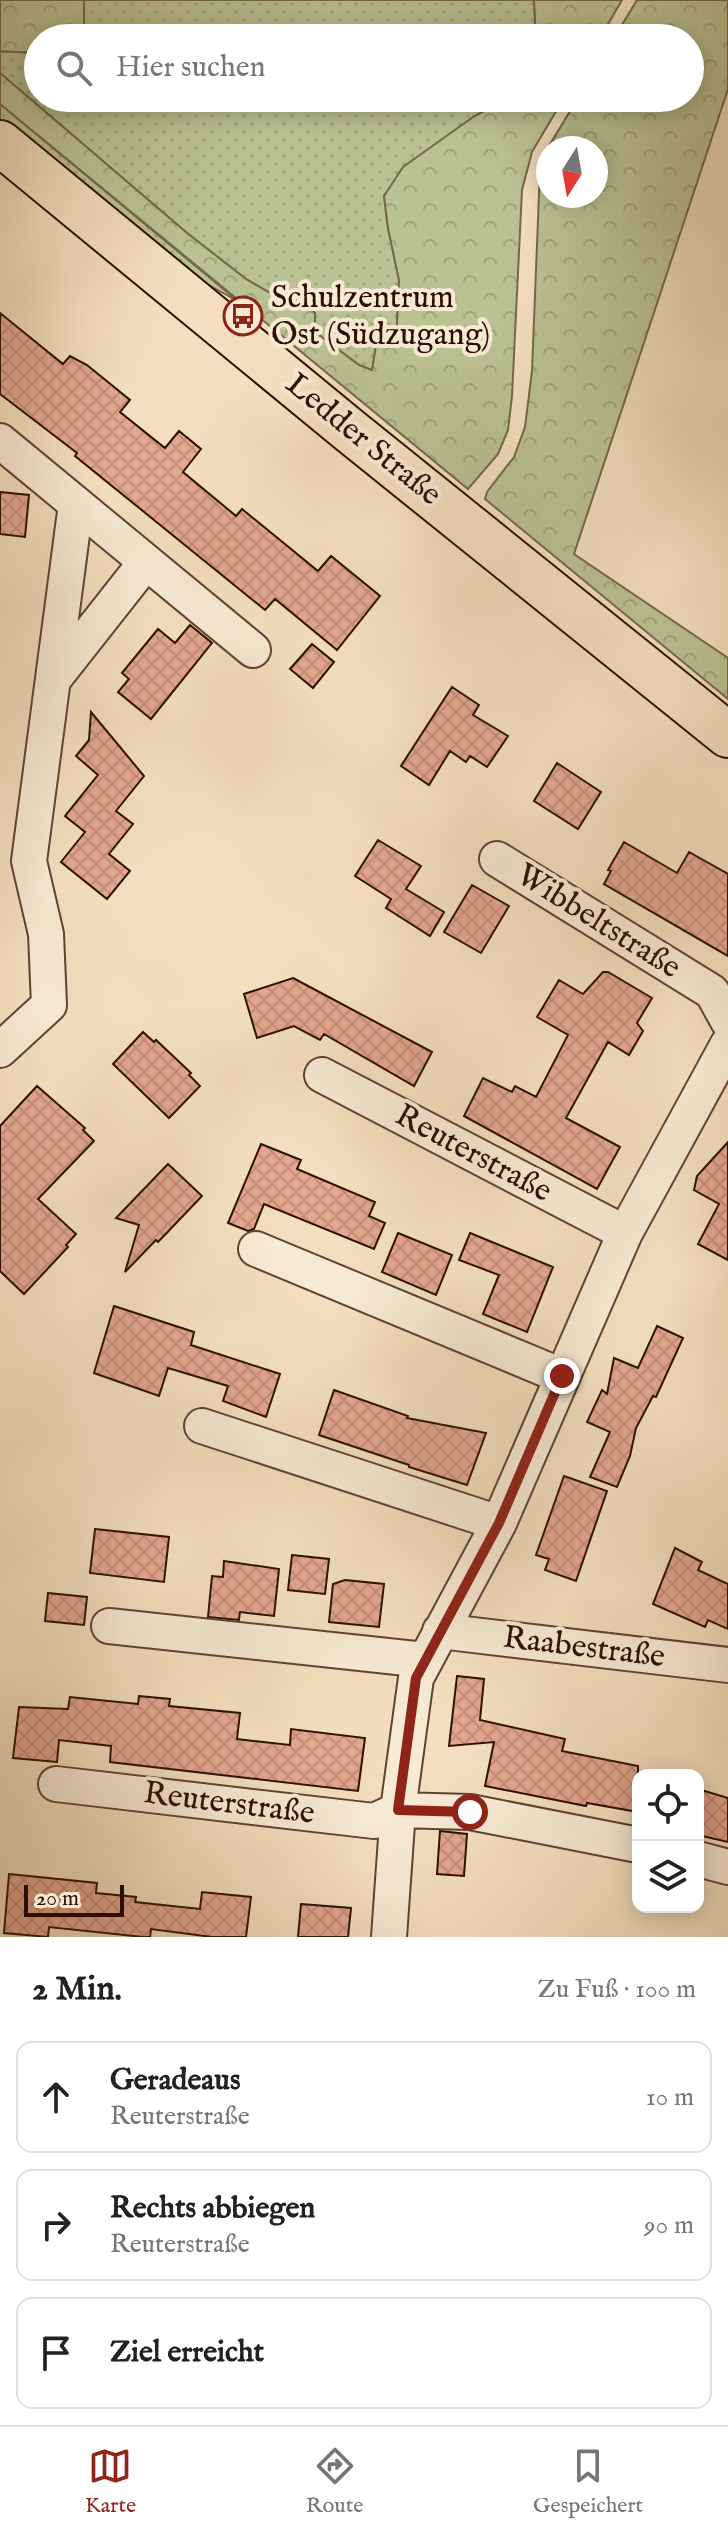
<!DOCTYPE html>
<html lang="de">
<meta charset="utf-8">
<style>
body{margin:0;font-family:"IM FELL English",serif;background:#f2f2f2;color:#222}
.controls{position:absolute;right:24px;bottom:24px;display:grid;overflow:hidden;border-radius:16px;box-shadow:0 4px 20px #0003}
.controls button{width:72px;height:72px;display:grid;place-items:center;padding:0;border:0;border-bottom:2px solid #e0e0e0;background:#fff;color:#222;font:40px sans-serif}
.compass{position:absolute;left:536px;top:136px;width:72px;height:72px;border-radius:50%;background:#fff;box-shadow:0 4px 20px #0003;rotate:191deg}
.scale{position:absolute;left:24px;bottom:20px;width:100px;box-sizing:border-box;padding-left:8px;border:4px solid #2d0f02;border-top:0;font-size:22px;line-height:28px;white-space:nowrap;color:#2d0f02;-webkit-text-stroke:6px #f7ead5;paint-order:stroke}
.stop{position:absolute;width:24px;height:24px;margin:-18px;border:6px solid #8f2418;border-radius:50%;background:#fff}
.stop.end{background:#8f2418;border-color:#fff;box-shadow:0 2px 8px #0008}
.list{margin:0;padding:0;list-style:none}
h2{display:flex;justify-content:space-between;align-items:center;height:104px;margin:0;padding:0 32px;font-size:34px}
h2 small{font-size:26px;font-weight:400;color:#767676}
.list li{display:grid;grid-template-columns:52px 1fr auto;gap:24px;align-items:center;box-sizing:border-box;height:112px;margin:0 16px 16px;padding:0 16px;border:2px solid #e0e0e0;border-radius:16px}
.list b{display:block;font-size:30px;white-space:nowrap}
.list p{margin:0;font-size:26px;white-space:nowrap;color:#767676}
.list em{font-size:26px;font-style:normal;color:#767676}
.icon{flex:none;width:44px;height:44px;fill:none;stroke:currentColor;stroke-width:2;stroke-linecap:round;stroke-linejoin:round}
.map{position:relative;flex:none;width:728px;height:1937px;overflow:hidden}
.search{position:absolute;background:#fff;box-shadow:0 4px 20px #0003;left:24px;right:24px;top:24px;height:88px;display:flex;align-items:center;gap:20px;box-sizing:border-box;padding:0 28px;border-radius:44px;color:#767676;font-size:30px}
.sheet{height:488px;background:#fff}
nav{display:flex;justify-content:space-around;align-items:center;box-sizing:border-box;height:112px;border-top:2px solid #e0e0e0;background:#fff;font-size:22px;color:#767676}
nav a{display:grid;justify-items:center;gap:4px}
nav .on{color:#8f2418}
.map>svg:first-child{display:block}
.green{fill:url(#green-dots);stroke:#74684a;stroke-width:2}
.forest{fill:url(#forest-crowns);stroke:#74684a;stroke-width:2}
.building{fill:url(#building-cross-hatch);stroke:#2d0f02;stroke-width:2}
.lines{fill:none;stroke-linecap:round;stroke-linejoin:round}
.minor-casing{stroke:#5e4331;stroke-width:38}
.major-casing{stroke:#2d0f02;stroke-width:48}
.minor{stroke:#f7ead5;stroke-width:34}
.major{stroke:#f3dfbf;stroke-width:44}
.route{stroke:#8f2418;stroke-width:10}
.labels{text-anchor:middle;dominant-baseline:central;stroke-width:8;stroke-linejoin:round;paint-order:stroke}
.poi-label{font-size:32px;fill:#2d0f02;stroke:#f7ead5;text-anchor:start}
.street-label{font-size:32px;fill:#2d0f02;stroke:#f7ead5}
</style>
<div class="map">
<svg width="728" height="1937" viewBox="0 0 728 1937">
<defs>
<pattern id="green-dots" width="8" height="8" patternUnits="userSpaceOnUse" patternTransform="scale(2)"><rect width="8" height="8" fill="#bac293"/><path d="M2 2h.1M6 6h.1" fill="none" stroke="#a0a67d" stroke-width="1.8" stroke-linecap="round"/></pattern>
<pattern id="forest-crowns" width="20" height="18" patternUnits="userSpaceOnUse" patternTransform="scale(2)"><rect width="20" height="18" fill="#bac293"/><path d="M2 6a3 3 0 1 1 6 0M12 15a3 3 0 1 1 6 0" fill="none" stroke="#a0a67d"/></pattern>
<pattern id="building-cross-hatch" width="8" height="8" patternUnits="userSpaceOnUse" patternTransform="scale(2)"><rect width="8" height="8" fill="#e3a68f"/><path d="M0 0l8 8M0 8l8-8" fill="none" stroke="#c38e7a"/></pattern>
</defs>
<rect width="100%" height="100%" fill="#f3dfbf"/>
<filter id="stains"><feTurbulence type="fractalNoise" baseFrequency=".0025" numOctaves="4"/><feColorMatrix values="0 0 0 0 .2 0 0 0 0 .09 0 0 0 0 .02 0 0 0 .5 -.17"/></filter>
<radialGradient id="worn" r=".72"><stop offset=".6" stop-color="#630" stop-opacity="0"/><stop offset="1" stop-color="#630" stop-opacity=".3"/></radialGradient>
<path class="green" d="M84,0h450l2,38h-461l9,-14z
M0,51l38,2v45h470l-35,19 -89,79 4,32 11,52 -3,66 -20,-1 -3,26 -14,-6 -44,-33v-19l-10,-11 -28,-5 -31,-18 -59,-46 -187,-160z
M0,104l239,198 -55,-31 -184,-150z"/>
<path class="forest" d="M0,0h84v24l-9,14h-37v15l-38,-2z
M534,0h88l-22,38h-64z
M637,0h91v89l-154,465 154,104v41l-243,-200 2,-7 27,-35 11,-30 7,-56 8,-202 8,-20v47h48v-48h-48l1,-2 29,-48h112v-60h-76z
M0,73l187,160 59,46 31,18 28,5 10,11v19l44,33 13,5 4,-25 20,1 3,-66 -11,-52 -4,-32 19,-29 70,-50 35,-19h56l-32,54 -10,38 -10,206 -4,34 -10,24 -30,35 -468,-385z"/>
<path class="building" d="M0,313l63,51 7,-8 17,9 43,35 -10,12 45,36 14,-17 22,18 -18,23 53,44 6,-7 76,62 13,-15 49,40 -43,54 -62,-51 -10,11 -190,-154 2,-3 -77,-59z
M0,492l29,3 -4,42 -25,-3z
M190,625l22,18 -61,76 -33,-27 11,-13 -7,-6 36,-44 17,14z
M312,644l22,18 -21,26 -23,-19z
M452,687l27,18 -6,10 35,21 -21,31 -17,-11 -4,6 -16,-11 -21,34 -28,-19z
M91,712l53,64 -28,35 17,13 -24,30 21,17 -23,28 -46,-37 24,-30 -20,-16 33,-41 -22,-19 13,-16z
M557,763l44,29 -23,37 -44,-28z
M378,840l43,26 -15,23 38,23 -14,24 -44,-28 5,-9 -36,-23z
M624,842l53,31 12,-21 39,22v82l-124,-72 7,-13 -3,-1z
M472,885l37,21 -28,47 -37,-21z
M603,972h5l44,26 -15,25 6,8 -14,24 -21,-13 -42,76 54,29 -23,42 -133,-73 19,-38 29,14 3,-6 21,11 32,-62 -31,-18 22,-37 24,14z
M293,978l139,74 -18,34 -90,-52 -4,6 -26,-14 -37,12 -13,-44z
M143,1032l11,10 2,-2 35,33 -2,2 11,11 -31,32 -56,-54z
M37,1086l48,42 -2,2 11,11 -56,58 38,35 -10,11 2,2 -44,47 -24,-23v-145z
M728,1142v118l-30,-16 21,-40 -25,-14 3,-14z
M261,1144l40,16 -4,9 78,33 -6,14 16,7 -11,26 -110,-45 -10,25 -6,2 -20,-8z
M168,1164l34,32 -44,46 -2,-2 -31,32 14,-47 -23,-7z
M398,1233l54,22 -16,40 -54,-23z
M470,1233l83,34 -26,65 -44,-18 16,-39 -40,-15z
M114,1306l80,26 -3,13 89,29 -14,43 -43,-16 5,-15 -60,-18 -9,28 -65,-23z
M657,1326l26,12 -27,59 -3,-1 -17,32 -6,28 -13,31 -27,-10 20,-45 -23,-10 15,-32 5,4 7,-36 24,10z
M334,1390l74,26 -1,2 79,15 -19,52 -58,-18v-2l-90,-30z
M564,1476l43,15 -31,90 -31,-11 4,-11 -13,-4z
M95,1529l74,8 -5,45 -74,-9z
M675,1548l27,14 -4,8 30,14v45l-20,-9 -3,7 -52,-23z
M292,1555l37,4 -4,35 -37,-4z
M224,1561l55,8 -5,47 -34,-4 -1,8 -31,-3 4,-41 11,1z
M345,1580l39,4 -5,43 -50,-5 4,-38z
M48,1593l39,4 -3,28 -39,-4z
M457,1676l27,3 -4,41 85,19 -3,12 76,15v46l-51,-9 -1,3 -101,-20 9,-44 -45,4z
M139,1696l31,3 -1,7 71,7 -3,26 53,6 1,-16 74,9 -7,53 -248,-29 1,-16 -52,-6 -2,22 -44,-4 6,-51 49,2 2,-12 68,7z
M698,1789l30,9v44l-30,-7z
M440,1831l27,3 -3,42 -27,-2z
M9,1874l88,9 -1,10 40,4 -1,5 65,7 2,-17 49,5 -5,40h-34l-61,-8 -1,8h-7l-94,-10 -1,10 -44,-4z
M301,1904l50,4 -3,29h-50z"/>
<g class="lines">
<g class="minor-casing">
<path id="minor" d="M0,441l253,209
M53,680l93,-118
M497,859l215,133 16,29
M0,1050l49,-45 -3,-71 -17,-73 47,-357
M322,1075l303,158
M256,1249l306,127
M202,1426l297,97
M109,1626l316,34
M440,1631l288,34
M56,1784l318,37 24,-11 72,2 168,33
M698,1859l30,8
M389,1937l9,-127 18,-132 83,-155 126,-290 103,-189"/>
</g>
<g class="major-casing">
<path id="major" d="M0,143l349,287 379,305"/>
</g>
<use href="#minor" class="minor"/>
<use href="#major" class="major"/>
</g>
<g class="lines">
<path class="route" d="M470,1812l-72,-2 18,-132 83,-155 63,-147"/>
</g>
<defs>
<g id="bus-ring" transform="scale(2)"><circle r="9.5" fill="#f7ead5" stroke="#8f2418" stroke-width="1.5"/><path d="M-5-6H5V4H4V6H2V4H-2V6H-4V4H-5ZM-3.5-4V0h7V-4ZM-3.5 1.2v1.5H-2V1.2ZM2 1.2v1.5H3.5V1.2Z" fill="#8f2418"/></g>
</defs>
<g fill-rule="evenodd">
<use href="#bus-ring" x="243" y="316"/>
</g>
<g class="labels">
<g class="poi-label">
<text x="271" y="298">Schulzentrum<tspan x="271" dy="37">Ost (Südzugang)</tspan></text>
</g>
<g class="street-label">
<text transform="translate(363 440) rotate(39)">Ledder Straße</text>
<text transform="translate(598 922) rotate(32)">Wibbeltstraße</text>
<text transform="translate(473 1154) rotate(28)">Reuterstraße</text>
<text transform="translate(584 1648) rotate(7)">Raabestraße</text>
<text transform="translate(229 1804) rotate(7)">Reuterstraße</text>
</g>
</g>
<rect width="100%" height="100%" filter="url(#stains)"/>
<rect width="100%" height="100%" fill="url(#worn)"/>
</svg>
<div class="controls">
<button><svg class="icon" aria-label="locate" viewBox="0 0 24 24"><circle cx="12" cy="12" r="6"/><path d="M12 2v4M12 18v4M2 12h4M18 12h4"/></svg></button>
<button><svg class="icon" aria-label="layers" viewBox="0 0 24 24"><path d="M12 4l9 5-9 5-9-5zM3 14l9 5 9-5"/></svg></button>
</div>
<svg class="compass" viewBox="-18 -18 36 36"><path d="M0-13l5 13h-10z" fill="#e53935"/><path d="M0 13l5-13h-10z" fill="#767676"/></svg>
<div class="scale">20 m</div>
<div class="stop" style="left:470px;top:1812px"></div>
<div class="stop end" style="left:562px;top:1376px"></div>
<div class="search"><svg class="icon" aria-label="search" viewBox="0 0 24 24"><circle cx="10" cy="10" r="6"/><path d="M15 15l6 6"/></svg>Hier suchen</div>
</div>
<section class="sheet">
<h2>2 Min.<small>Zu Fuß · 100 m</small></h2>
<ul class="list">
<li><svg class="icon" aria-label="ahead" viewBox="0 0 24 24"><path d="M12 20V5M6 11l6-6 6 6"/></svg><div><b>Geradeaus</b><p>Reuterstraße</p></div><em>10 m</em></li>
<li><svg class="icon" aria-label="right" viewBox="0 0 24 24"><path d="M7 20v-9h11M14 6l5 5-5 5"/></svg><div><b>Rechts abbiegen</b><p>Reuterstraße</p></div><em>90 m</em></li>
<li><svg class="icon" aria-label="arrive" viewBox="0 0 24 24"><path d="M6 21V4h12l-3 4 3 4H6"/></svg><div><b>Ziel erreicht</b></div></li>
</ul>
</section>
<nav>
<a class="on"><svg class="icon" aria-label="map" viewBox="0 0 24 24"><path d="M3 6l6-2 6 2 6-2v14l-6 2-6-2-6 2zM9 4v14M15 6v14"/></svg>Karte</a>
<a><svg class="icon" aria-label="directions" viewBox="0 0 24 24"><path d="M12 3l9 9-9 9-9-9zM9 14v-3h6M13 9l2 2-2 2"/></svg>Route</a>
<a><svg class="icon" aria-label="saved" viewBox="0 0 24 24"><path d="M7 4h10v16l-5-4-5 4z"/></svg>Gespeichert</a>
</nav>
